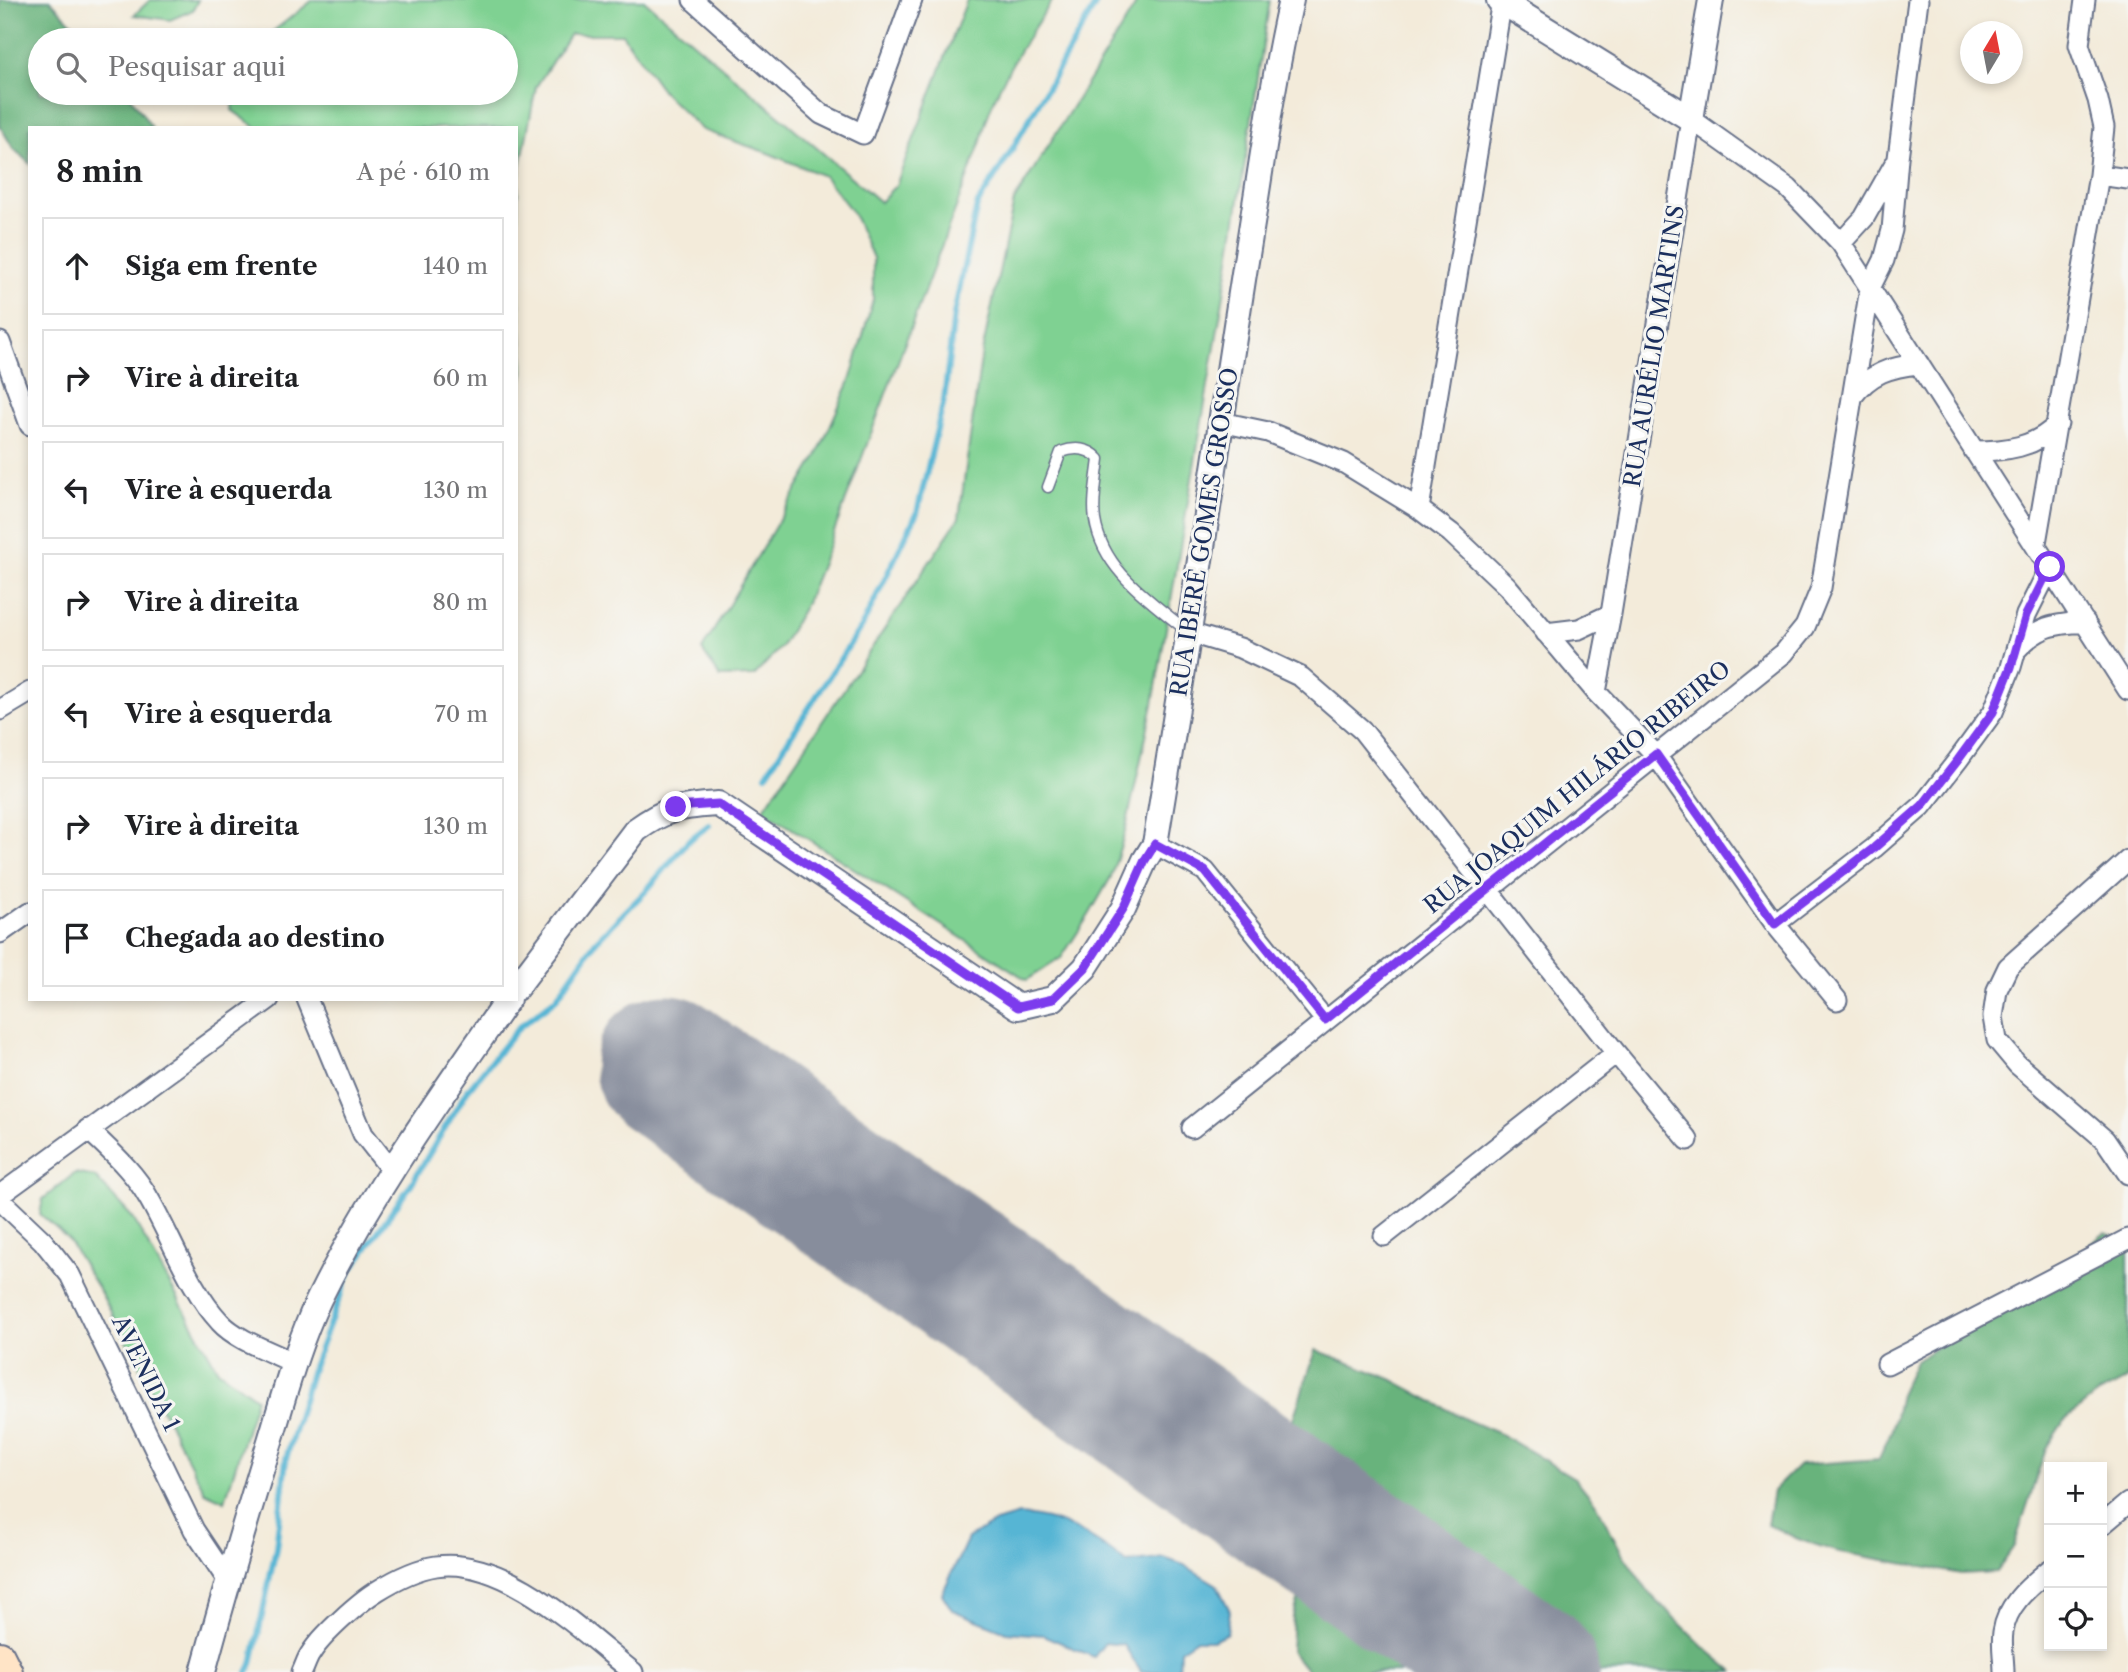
<!DOCTYPE html>
<html lang="pt">
<meta charset="utf-8">
<style>
body{margin:0;font-family:"Libre Caslon Text",serif;background:#f6f6f6;color:#202124}
.controls{position:absolute;right:21px;bottom:21px;display:grid;overflow:hidden;border-radius:0px;box-shadow:0 4px 10px #0003}
.controls button{width:63px;height:63px;display:grid;place-items:center;padding:0;border:0;border-bottom:2px solid #e0e0e0;background:#fff;color:#202124;font:35px sans-serif}
.compass{position:absolute;left:1960px;top:21px;width:63px;height:63px;border-radius:50%;background:#fff;box-shadow:0 4px 10px #0003;rotate:10deg}
.stop{position:absolute;width:21px;height:21px;margin:-16px;border:5px solid #7c3aed;border-radius:50%;background:#fff}
.stop.end{background:#7c3aed;border-color:#fff;box-shadow:0 2px 7px #0008}
.list{margin:0;padding:0;list-style:none}
h2{display:flex;justify-content:space-between;align-items:center;height:91px;margin:0;padding:0 28px;font-size:30px}
h2 small{font-size:23px;font-weight:400;color:#757577}
.list li{display:grid;grid-template-columns:46px 1fr auto;gap:21px;align-items:center;box-sizing:border-box;height:98px;margin:0 14px 14px;padding:0 14px;border:2px solid #e0e0e0;border-radius:0px}
.list b{display:block;font-size:26px;white-space:nowrap}
.list em{font-size:23px;font-style:normal;color:#757577}
.icon{flex:none;width:38px;height:38px;fill:none;stroke:currentColor;stroke-width:2;stroke-linecap:round;stroke-linejoin:round}
.map{position:relative;flex:none;width:2128px;height:1672px;overflow:hidden}
.search{position:absolute;background:#fff;box-shadow:0 4px 10px #0003;left:28px;top:28px;width:490px;height:77px;display:flex;align-items:center;gap:18px;box-sizing:border-box;padding:0 24px;border-radius:38px;color:#757577;font-size:26px}
.panel{position:absolute;background:#fff;box-shadow:0 4px 10px #0003;left:28px;top:126px;width:490px;height:875px;border-radius:0px}
.map>svg:first-child{display:block}
.green{fill:#7fd192;stroke:#4d8078;stroke-width:2}
.forest{fill:#67b37c;stroke:#41716d;stroke-width:2}
.water{fill:#56b5d4;stroke:#387299;stroke-width:2}
.lines{fill:none;stroke-linecap:round;stroke-linejoin:round}
.stream{stroke:#56b5d4;stroke-width:6}
.runway{stroke:#878d9c;stroke-width:145}
.service-casing{stroke:#677189;stroke-width:13}
.minor-casing{stroke:#677189;stroke-width:23}
.tertiary-casing{stroke:#677189;stroke-width:28}
.secondary-casing{stroke:#677189;stroke-width:32}
.service{stroke:#fff;stroke-width:10}
.minor{stroke:#fff;stroke-width:19}
.tertiary{stroke:#fff;stroke-width:24}
.secondary{stroke:#ffe4c6;stroke-width:28}
.route{stroke:#7c3aed;stroke-width:9}
.labels{text-anchor:middle;dominant-baseline:central;stroke-width:6;stroke-linejoin:round;paint-order:stroke}
.street-label{font-size:23px;fill:#1b2f5e;stroke:#f6f6f2}
</style>
<div class="map">
<svg width="2128" height="1672" viewBox="0 0 2128 1672">
<rect width="100%" height="100%" fill="#f6f6f2"/>
<filter id="ink" filterUnits="userSpaceOnUse"><feTurbulence type="fractalNoise" baseFrequency=".0143" numOctaves="2"/><feDisplacementMap in="SourceGraphic" scale="14" xChannelSelector="R" yChannelSelector="G"/><feConvolveMatrix kernelMatrix="1 2 1 2 8 2 1 2 1" color-interpolation-filters="sRGB"/></filter>
<filter id="wash" filterUnits="userSpaceOnUse"><feTurbulence type="fractalNoise" baseFrequency=".00686" numOctaves="4" result="noise"/><feDisplacementMap in="SourceGraphic" scale="28" xChannelSelector="R" yChannelSelector="G"/><feGaussianBlur stdDeviation="1.57" result="paint"/><feColorMatrix in="noise" values="0 0 0 0 0 0 0 0 0 0 0 0 0 0 0 0 0 1.4 0 .05"/><feComposite in="paint" operator="in"/></filter>
<g filter="url(#wash)">
<rect width="100%" height="100%" fill="#f3ebda"/>
<path class="green" d="M150,0h48l-5,10 -23,10 -36,-5z
M313,0h331l236,202 16,-17 71,-185h86c-28,40 -63,94 -72,141l-158,420 -18,44 -24,42 -27,29 -34,1 -18,-27 115,-194 33,-75 23,-81v-42l-20,-45 -29,-37 -56,-23 -66,-23 -37,-36 -43,-60h-52l-34,53 -18,93 -2,78 8,113 -8,39v-282h-259l-25,-18 5,-17h269v-53h-244z
M1136,0h134l-41,265 -76,439 -28,128 -14,45 -22,38 -28,43 -34,22 -264,-170 196,-292 22,-160 33,-157 121,-195z
M75,1173l20,4 38,41 85,152 38,28 -31,103 -20,-9 -103,-197 -35,-57 -27,-24 3,-15z"/>
<path class="forest" d="M0,0h50l38,40h-48v53h88l24,35h-122v36l-17,-16 -13,-22z
M2105,1233l23,9v137l-33,17 -31,25 -18,27 -32,98 -18,26 -35,2 -126,-23 -37,-12 -31,-15 6,-33 26,-26 80,-6 14,-32 7,-33 15,-32 84,-58 39,-19z
M1316,1350l75,29 74,40 37,16 74,44 21,26 25,48 27,40 55,54 30,25h-195l-162,-109 -26,-22 -66,-82 6,-34z
M1304,1584l33,10 27,18 26,23 31,19 17,18h-130l-17,-21 2,-35z"/>
<path class="water" d="M1019,1515c42,1 75,23 108,48l37,-5 20,7 33,20 13,26 -3,22 -14,7h-18l-15,10 -1,22h-38l-17,-27 -19,-2 -11,14 -51,-22 -37,-3 -54,-22 -10,-16 26,-56 28,-16z"/>
<g class="lines">
<path class="stream" d="M766,775l98,-153 53,-109 27,-113 10,-86 23,-109 30,-47 91,-158
M248,1672l4,-8 24,-116 10,-89 25,-87 38,-99 61,-87 57,-95 52,-64 37,-28 40,-58 50,-50 42,-50 21,-16"/>
<path class="runway" d="M667,1067l859,605"/>
</g>
</g>
<g filter="url(#ink)">
<g class="lines">
<g class="service-casing">
<path id="service" d="M1048,487l13,-35c14,-5 28,-4 38,7 -2,19 -7,42 -4,61 8,51 55,80 92,111"/>
</g>
<g class="minor-casing">
<path id="minor" d="M693,0l128,114 42,20 49,-134
M2099,175l29,4
M1841,243l23,-25 30,-53
M0,342l30,83
M1852,397c18,-24 38,-30 67,-33
M1221,422l47,10 76,31 75,46 32,24 56,53 89,106 59,62 120,170 62,76
M1974,451c31,0 61,-3 84,-27
M1419,509l83,-509
M2036,543l63,-368 5,-48 -6,-27 -19,-55 6,-45
M1190,633l50,15 61,29 61,53 254,323 72,87
M1546,633l33,-4 32,-15
M2016,650c22,-24 38,-26 69,-28
M1596,692l15,-78 80,-495 97,69 53,55 287,447
M0,710l30,-18
M1155,844l50,27 120,149
M2128,860l-120,107 -11,23 -4,27 4,23 20,24 88,76 23,34
M1775,924l99,-76 48,-42 36,-46 35,-48 18,-45 15,-52 24,-48
M0,933l30,-21
M307,999l56,135 29,37
M1192,1128l592,-475 21,-26 16,-39 49,-300 14,-28 8,-30 6,-72 20,-158
M88,1129c21,21 46,42 60,68 23,39 41,92 72,125 16,18 52,30 74,41
M0,1195l269,-196
M0,1200l43,41 27,34 124,255 34,51
M1384,1236l232,-183
M1887,1364l241,-125
M2102,1525l26,-22
M302,1672c3,-6 5,-14 9,-19 10,-17 49,-52 66,-62 16,-10 39,-22 59,-25 70,-10 146,66 197,106
M2004,1672c0,-13 -3,-27 -1,-40 4,-28 26,-45 46,-62"/>
</g>
<g class="tertiary-casing">
<path id="tertiary" d="M1499,0l192,119 20,-119
M516,988l120,-158c32,-23 44,-23 82,-26l300,203 35,-8 32,-31 38,-59 22,-49 10,-16c32,-192 60,-385 90,-577 15,-89 26,-179 46,-267
M203,1672c21,-78 44,-156 68,-234 14,-46 27,-95 48,-139 52,-106 122,-203 189,-300"/>
</g>
<g class="secondary-casing">
<path id="secondary" d="M0,1656l8,16"/>
</g>
<use href="#service" class="service"/>
<use href="#minor" class="minor"/>
<use href="#tertiary" class="tertiary"/>
<use href="#secondary" class="secondary"/>
</g>
</g>
<g class="lines" filter="url(#ink)">
<path class="route" d="M676,807l42,-3 300,203 35,-8 32,-31 38,-59 22,-49 10,-16 50,27 120,149 331,-266 119,170 99,-76 48,-42 36,-46 35,-48 18,-45 15,-52 24,-48"/>
</g>
<g class="labels">
<g class="street-label">
<text transform="translate(1654 346) rotate(-81)">RUA AURÉLIO MARTINS</text>
<text transform="translate(1204 532) rotate(-81)">RUA IBERÊ GOMES GROSSO</text>
<text transform="translate(1577 787) rotate(-39)">RUA JOAQUIM HILÁRIO RIBEIRO</text>
<text transform="translate(146 1373) rotate(64)">AVENIDA 1</text>
</g>
</g>
</svg>
<div class="controls">
<button>+</button>
<button>−</button>
<button><svg class="icon" aria-label="locate" viewBox="0 0 24 24"><circle cx="12" cy="12" r="6"/><path d="M12 2v4M12 18v4M2 12h4M18 12h4"/></svg></button>
</div>
<svg class="compass" viewBox="-18 -18 36 36"><path d="M0-13l5 13h-10z" fill="#e53935"/><path d="M0 13l5-13h-10z" fill="#757577"/></svg>
<div class="stop" style="left:2050px;top:567px"></div>
<div class="stop end" style="left:676px;top:807px"></div>
<div class="search"><svg class="icon" aria-label="search" viewBox="0 0 24 24"><circle cx="10" cy="10" r="6"/><path d="M15 15l6 6"/></svg>Pesquisar aqui</div>
<section class="panel">
<h2>8 min<small>A pé · 610 m</small></h2>
<ul class="list">
<li><svg class="icon" aria-label="ahead" viewBox="0 0 24 24"><path d="M12 20V5M6 11l6-6 6 6"/></svg><div><b>Siga em frente</b></div><em>140 m</em></li>
<li><svg class="icon" aria-label="right" viewBox="0 0 24 24"><path d="M7 20v-9h11M14 6l5 5-5 5"/></svg><div><b>Vire à direita</b></div><em>60 m</em></li>
<li><svg class="icon" aria-label="left" viewBox="0 0 24 24"><path d="M17 20v-9H6M10 6l-5 5 5 5"/></svg><div><b>Vire à esquerda</b></div><em>130 m</em></li>
<li><svg class="icon" aria-label="right" viewBox="0 0 24 24"><path d="M7 20v-9h11M14 6l5 5-5 5"/></svg><div><b>Vire à direita</b></div><em>80 m</em></li>
<li><svg class="icon" aria-label="left" viewBox="0 0 24 24"><path d="M17 20v-9H6M10 6l-5 5 5 5"/></svg><div><b>Vire à esquerda</b></div><em>70 m</em></li>
<li><svg class="icon" aria-label="right" viewBox="0 0 24 24"><path d="M7 20v-9h11M14 6l5 5-5 5"/></svg><div><b>Vire à direita</b></div><em>130 m</em></li>
<li><svg class="icon" aria-label="arrive" viewBox="0 0 24 24"><path d="M6 21V4h12l-3 4 3 4H6"/></svg><div><b>Chegada ao destino</b></div></li>
</ul>
</section>
</div>
